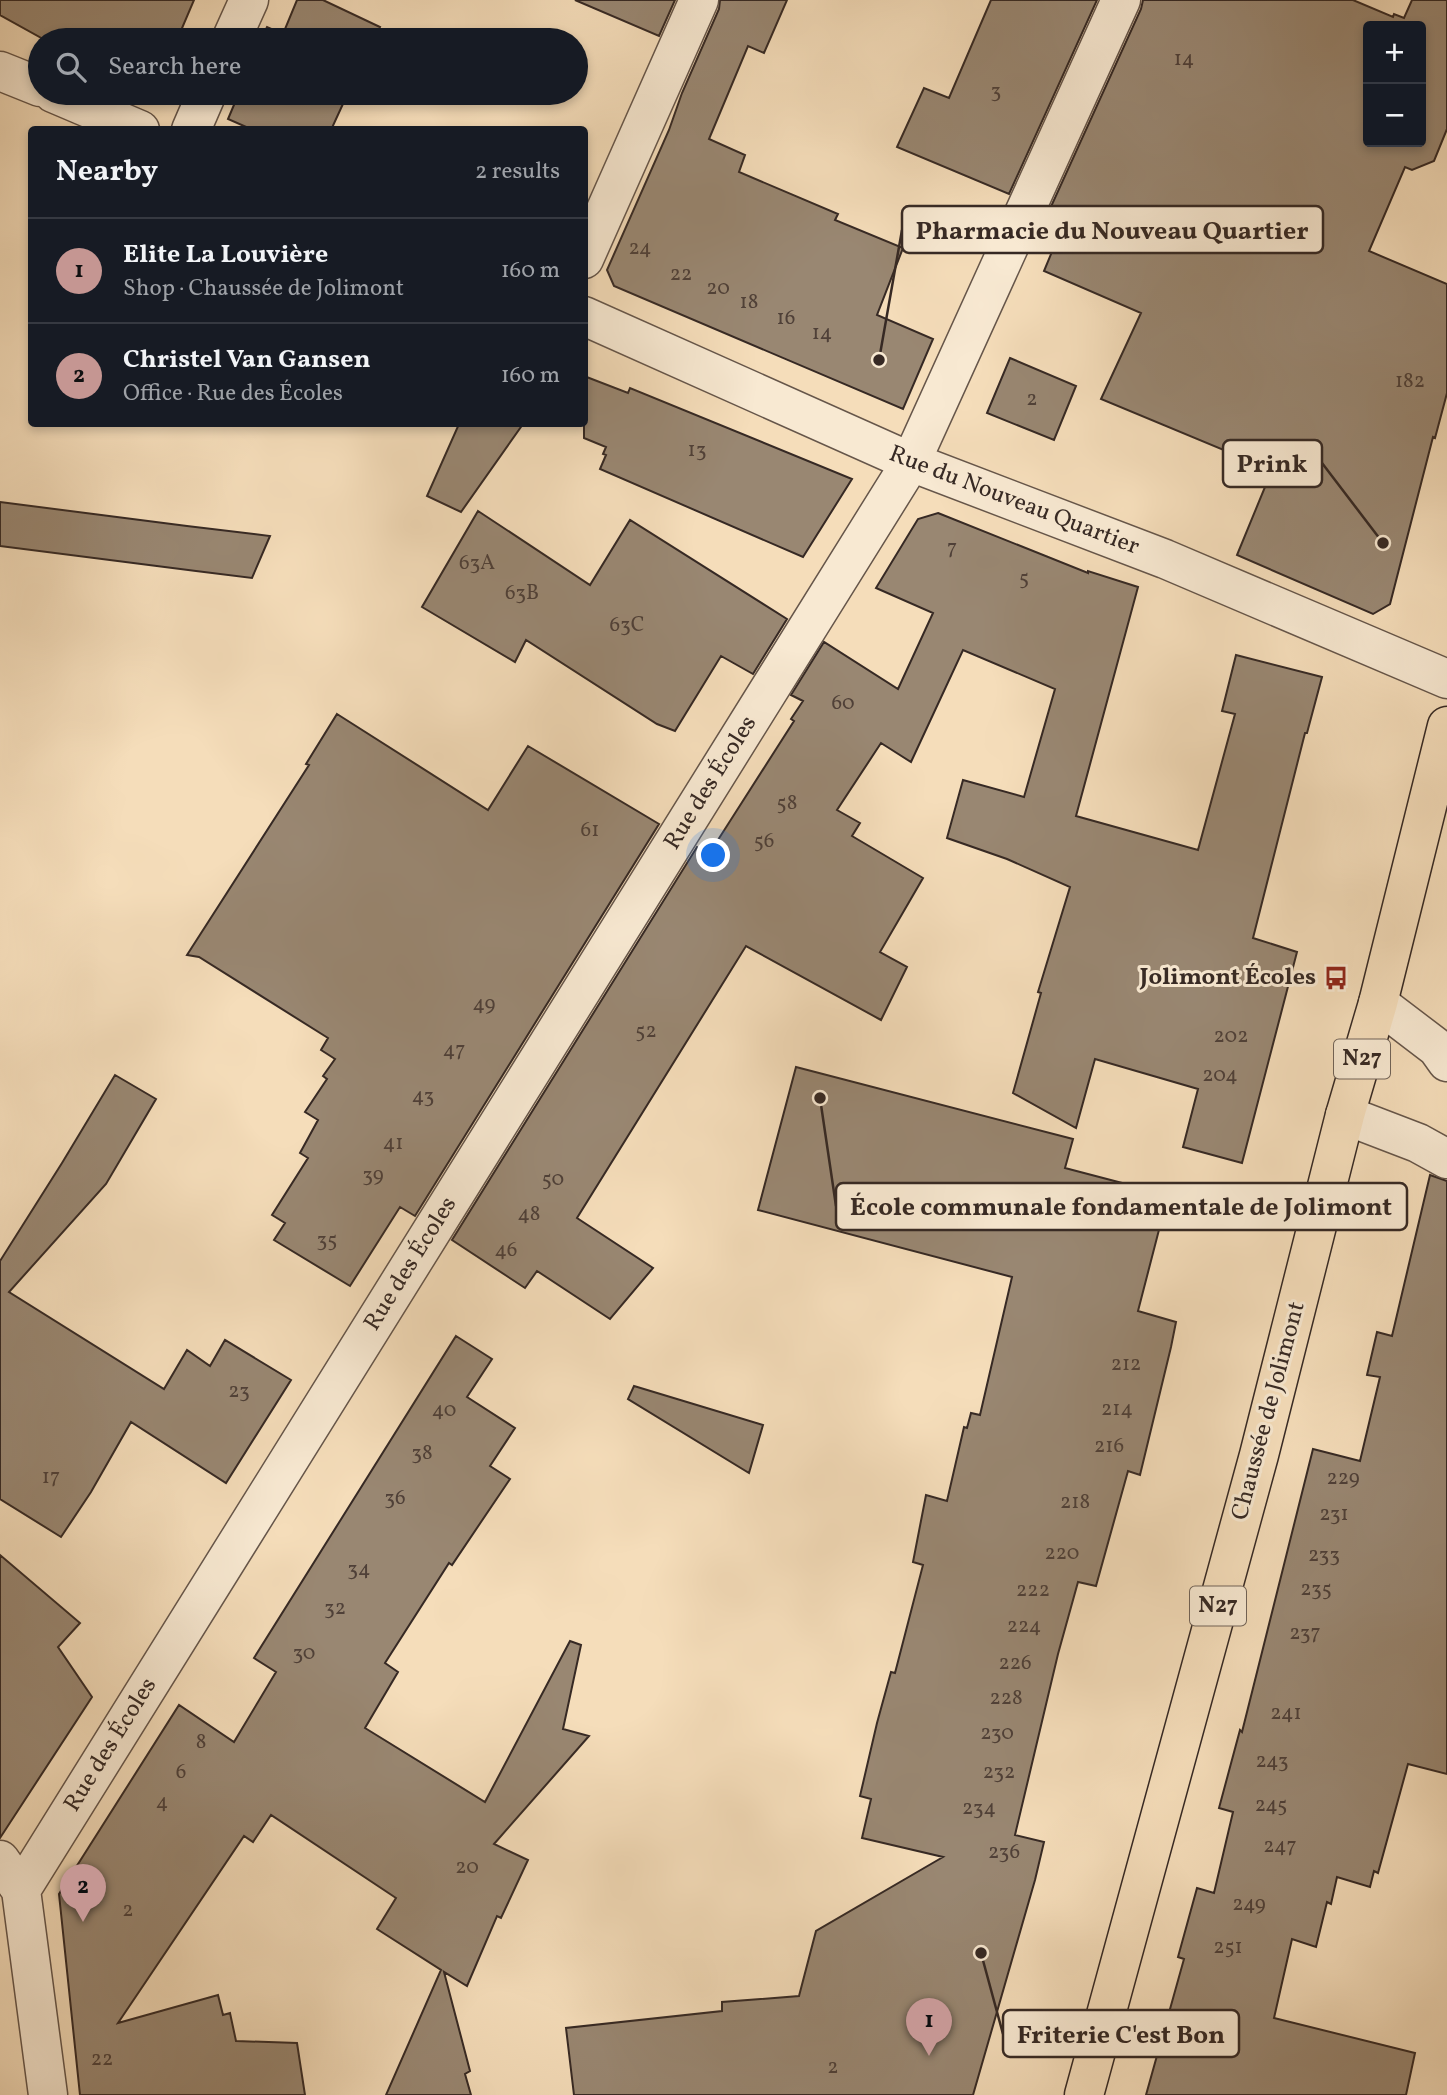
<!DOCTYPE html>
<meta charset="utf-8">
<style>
body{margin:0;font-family:Vollkorn,serif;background:#20242c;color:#f1f3f6}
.controls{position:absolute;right:21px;top:21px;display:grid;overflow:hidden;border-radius:7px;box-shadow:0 4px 10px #0003}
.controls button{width:63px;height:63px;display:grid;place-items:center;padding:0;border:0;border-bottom:2px solid #363941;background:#171b24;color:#f1f3f6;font:35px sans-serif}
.you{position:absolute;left:714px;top:856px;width:24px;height:24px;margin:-18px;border:5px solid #fff;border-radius:50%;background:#1a73e8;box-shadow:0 0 0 10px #1a73e833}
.badge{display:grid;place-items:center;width:46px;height:46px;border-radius:50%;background:#c59692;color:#111;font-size:23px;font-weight:700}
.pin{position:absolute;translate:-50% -58px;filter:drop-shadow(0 2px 4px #0008)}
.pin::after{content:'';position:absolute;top:37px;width:24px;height:21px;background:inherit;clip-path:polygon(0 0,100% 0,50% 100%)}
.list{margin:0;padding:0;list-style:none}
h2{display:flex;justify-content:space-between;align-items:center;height:91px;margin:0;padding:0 28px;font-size:30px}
h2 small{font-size:23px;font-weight:400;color:#9ea1a6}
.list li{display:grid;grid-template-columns:46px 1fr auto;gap:21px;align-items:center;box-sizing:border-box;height:105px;padding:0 28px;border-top:2px solid #363941}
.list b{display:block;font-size:26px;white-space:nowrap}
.list p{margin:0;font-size:23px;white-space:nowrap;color:#9ea1a6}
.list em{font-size:23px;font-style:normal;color:#9ea1a6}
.icon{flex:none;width:38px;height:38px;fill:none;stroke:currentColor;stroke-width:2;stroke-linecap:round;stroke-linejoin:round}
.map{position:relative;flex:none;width:1447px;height:2095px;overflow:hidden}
.search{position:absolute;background:#171b24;box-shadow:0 4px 10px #0003;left:28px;top:28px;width:560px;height:77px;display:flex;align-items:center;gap:18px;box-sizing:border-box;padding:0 24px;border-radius:38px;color:#9ea1a6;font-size:26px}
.panel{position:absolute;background:#171b24;box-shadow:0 4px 10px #0003;left:28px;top:126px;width:560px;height:301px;border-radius:7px}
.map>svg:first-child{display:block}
.building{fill:#998772;stroke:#362924;stroke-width:2;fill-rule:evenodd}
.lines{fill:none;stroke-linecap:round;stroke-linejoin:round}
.minor-casing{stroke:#66564a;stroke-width:41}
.primary-casing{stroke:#362924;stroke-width:41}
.minor{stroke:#f8e9d2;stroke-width:38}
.primary{stroke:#f5ddba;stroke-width:38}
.labels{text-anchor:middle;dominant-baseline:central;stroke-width:6;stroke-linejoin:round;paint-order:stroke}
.number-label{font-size:21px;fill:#4f4038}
.shield{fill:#f8e9d2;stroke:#706358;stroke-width:2}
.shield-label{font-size:23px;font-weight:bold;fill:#362924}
.street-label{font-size:24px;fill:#362924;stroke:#f8e9d2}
.poi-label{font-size:24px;font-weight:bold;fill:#362924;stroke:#f8e9d2;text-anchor:end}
.leader{fill:none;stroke:#362924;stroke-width:2.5}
.callout-dot{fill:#362924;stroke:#f8e9d2;stroke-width:2.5}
.callout{fill:#f8e9d2;stroke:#362924;stroke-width:2.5}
.callout-label{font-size:26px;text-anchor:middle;font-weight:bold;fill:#362924}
</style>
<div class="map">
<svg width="1447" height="2095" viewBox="0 0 1447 2095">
<rect width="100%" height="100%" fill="#f5ddba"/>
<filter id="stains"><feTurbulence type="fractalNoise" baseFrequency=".00286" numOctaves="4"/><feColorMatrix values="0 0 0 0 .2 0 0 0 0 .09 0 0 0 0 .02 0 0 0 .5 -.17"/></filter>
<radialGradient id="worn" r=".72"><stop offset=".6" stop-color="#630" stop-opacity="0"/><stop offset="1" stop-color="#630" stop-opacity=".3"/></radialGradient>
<path class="building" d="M0,0h194l-17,40h-132l-45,-25z
M297,0h26l57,27 -7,13h-112l6,-13 16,7z
M575,0h100l-16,36z
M720,0h67l-23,53 -16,-7 -39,93 36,16 -6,17 99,42 -3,6 68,28 -26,67 56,24 -30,70 -289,-123 -7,-16 62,-140 13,-37 37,-84z
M991,0h106l-88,194 -112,-47 27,-59 25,10z
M1143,0h210l40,17 1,-3 10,4 8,-18h35v129l-13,32 -22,9 -7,-3 -36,84 78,33v109l-12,45 -2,-1 -43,167 -17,10 -136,-59 35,-85 -171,-71 40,-86 -97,-42 22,-53 -17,-7 92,-202zM1368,26h53v116h-53z
M239,93h109l-17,37h-78l-25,-11z
M1010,358l66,28 -22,54 -67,-27z
M584,376l44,17 2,-5 222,91 -49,78 -203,-88 6,-14 -3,-1 3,-7 -22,-9z
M459,424h64l-62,88 -34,-16z
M0,502l187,24 83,10 -18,42 -56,-7 -196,-25z
M478,511l112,74 40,-65 157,99 -34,55 -32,-18 -46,75 -18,-7 -131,-84 -11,22 -93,-55z
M938,513l150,60v-2l50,16 -62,229 122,34 37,-136 -13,-3 14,-56 86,22 -15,56h-2l-52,205 44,14 -55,211 -59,-16 15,-58 -103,-30 -19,69 -63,-35 28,-100 -3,-1 32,-105 -63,-28 -60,-21 16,-58 61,17 31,-108 -92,-39 -52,112 -30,-19 -44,67 23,13 -8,13 71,42 -43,74 27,15 -26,53 -135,-74 -169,272 76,50 -43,51 -73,-48 -12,17 -73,-48 245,-393 12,7 85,-133 -3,-2 12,-18 -12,-6 33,-53 74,47 35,-76 -57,-25 42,-69z
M337,714l151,96 40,-64 131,78 -244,392 -15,-9 -50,79 -76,-46 11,-17 -13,-8 36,-57 -8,-5 18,-33 -13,-8 22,-33 -4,-3 12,-17 -14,-9 7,-12 -129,-81 -12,-2 122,-190 -3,-1z
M796,1067l277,72 -8,29 103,27 -30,116 38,11 -5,25 -31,128 -12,-4 -32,115 -18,-4 -20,72 -43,181 29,7 -9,38 -62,215h-399l-8,-67 156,-17v-9l77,-6 17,-65 127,-74 -81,-19 9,-39 -11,-3 17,-73 14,-51 4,1 28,-108 -10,-3 13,-67 21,6 17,-74 3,1 4,-15 9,2 32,-138 -254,-67z
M115,1075l41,24 -50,85 -97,108 155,97 23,-39 23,16 15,-26 66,40 -65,103 -95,-61 -40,70 -30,45 -61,-38v-238l62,-98z
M1430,1175l17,6v593l-39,-10 -30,109 -4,-2 -4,16 -33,-10 -6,27 -4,-2 -11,45 -24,-8 -18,79 141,35 -9,42h-260l38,-136 -6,-2 19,-69 17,5 19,-81 -14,-4 21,-78 2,2 71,-283 47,12 20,-84 -13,-2 10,-43 15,4z
M456,1336l36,23 -25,38 48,31 -25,38 20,13 -58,86 -3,-2 -64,100 13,9 -33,56 120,74 85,-161 11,4 -18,84 26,7 -95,108 34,16 -27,58 -4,-2 -30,70 -23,-14 26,99 -5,3 6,21h-85l55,-125 -64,-41 19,-31 -125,-83 -18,27 -9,-6 -126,187 100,-28 5,20 7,-2 6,28 61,2 8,52h-225l-21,-201 120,-189 55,37 42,-70 -22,-14z
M634,1386l129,39 -14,48 -121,-74z
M0,1555l80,68 -22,24 34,50 -92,141z"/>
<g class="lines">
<g class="minor-casing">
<path id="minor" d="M231,40l18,-40
M0,71l40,16
M53,93l87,37
M191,130l16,-37
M584,259l115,-259
M584,316l327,146 254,97 282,120
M1378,1003l59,45 10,14
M1345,1115l73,28 29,16
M0,1860l21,30
M48,2095l-27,-205 890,-1428 210,-462"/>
</g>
<g class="primary-casing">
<path id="primary" d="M1084,2095l175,-640 86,-340 33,-112 69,-277"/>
</g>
<use href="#minor" class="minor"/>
<use href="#primary" class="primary"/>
</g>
<defs>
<g id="bus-bare" transform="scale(1.89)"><path d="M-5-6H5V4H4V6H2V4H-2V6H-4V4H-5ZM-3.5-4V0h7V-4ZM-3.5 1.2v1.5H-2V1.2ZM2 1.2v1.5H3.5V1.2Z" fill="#8f2418" stroke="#f8e9d2" stroke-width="2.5" paint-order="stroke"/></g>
</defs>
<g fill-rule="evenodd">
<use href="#bus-bare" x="1336" y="978"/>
</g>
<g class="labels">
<g class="number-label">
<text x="1184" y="59">14</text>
<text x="996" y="91">3</text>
<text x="640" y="248">24</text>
<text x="681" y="274">22</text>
<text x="718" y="288">20</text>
<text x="749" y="302">18</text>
<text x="786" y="318">16</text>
<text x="822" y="333">14</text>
<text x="1410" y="381">182</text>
<text x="1032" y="399">2</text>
<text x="697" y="450">13</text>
<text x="952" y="548">7</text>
<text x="477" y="563">63A</text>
<text x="1024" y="578">5</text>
<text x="522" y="593">63B</text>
<text x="627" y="625">63C</text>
<text x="843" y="703">60</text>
<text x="787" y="803">58</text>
<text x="590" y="830">61</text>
<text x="764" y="841">56</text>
<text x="484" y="1004">49</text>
<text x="646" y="1031">52</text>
<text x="1231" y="1036">202</text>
<text x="454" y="1050">47</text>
<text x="1220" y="1075">204</text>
<text x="423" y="1096">43</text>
<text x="393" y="1143">41</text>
<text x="373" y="1175">39</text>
<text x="553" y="1179">50</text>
<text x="529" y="1214">48</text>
<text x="327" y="1240">35</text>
<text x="506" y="1250">46</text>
<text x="1126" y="1364">212</text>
<text x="239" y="1391">23</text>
<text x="1117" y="1409">214</text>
<text x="444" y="1410">40</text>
<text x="1109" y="1446">216</text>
<text x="422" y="1453">38</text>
<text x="51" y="1477">17</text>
<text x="1343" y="1478">229</text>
<text x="395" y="1498">36</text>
<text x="1075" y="1502">218</text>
<text x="1334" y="1514">231</text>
<text x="1062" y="1553">220</text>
<text x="1324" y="1555">233</text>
<text x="359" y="1569">34</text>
<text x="1316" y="1589">235</text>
<text x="1033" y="1590">222</text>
<text x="335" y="1608">32</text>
<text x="1024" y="1626">224</text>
<text x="1305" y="1633">237</text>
<text x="304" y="1653">30</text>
<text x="1015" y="1663">226</text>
<text x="1006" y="1698">228</text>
<text x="1286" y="1713">241</text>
<text x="997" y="1733">230</text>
<text x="201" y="1742">8</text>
<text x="1272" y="1761">243</text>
<text x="181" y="1772">6</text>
<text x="999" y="1772">232</text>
<text x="162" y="1802">4</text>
<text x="1271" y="1805">245</text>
<text x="979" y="1808">234</text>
<text x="1280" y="1846">247</text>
<text x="1004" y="1852">236</text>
<text x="467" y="1867">20</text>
<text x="1249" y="1904">249</text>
<text x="128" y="1910">2</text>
<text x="1228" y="1947">251</text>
<text x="102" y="2059">22</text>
<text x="833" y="2067">2</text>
</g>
<g class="shield">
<rect x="1334" y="1039.5" width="56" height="39" rx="5"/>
<rect x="1190" y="1586.5" width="56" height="39" rx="5"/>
</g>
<g class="shield-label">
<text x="1362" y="1059">N27</text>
<text x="1218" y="1606">N27</text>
</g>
<g class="street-label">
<text transform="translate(1014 501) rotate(21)">Rue du Nouveau Quartier</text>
<text transform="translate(711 783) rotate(-58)">Rue des Écoles</text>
<text transform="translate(411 1264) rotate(-58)">Rue des Écoles</text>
<text transform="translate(1269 1411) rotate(-75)">Chaussée de Jolimont</text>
<text transform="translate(111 1745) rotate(-58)">Rue des Écoles</text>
</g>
<g class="poi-label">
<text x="1316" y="978">Jolimont Écoles</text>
</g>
</g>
<path class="leader" d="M879 360L902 230M1383 543L1322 463M820 1098L836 1206M981 1953L1003 2034"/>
<g class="callout-dot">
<circle cx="879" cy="360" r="7"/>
<circle cx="1383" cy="543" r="7"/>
<circle cx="820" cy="1098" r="7"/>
<circle cx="981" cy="1953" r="7"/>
</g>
<g class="callout">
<rect x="902" y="206" width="421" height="47" rx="7"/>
<rect x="1223" y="440" width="99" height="47" rx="7"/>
<rect x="836" y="1183" width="571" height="47" rx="7"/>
<rect x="1003" y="2010" width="236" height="47" rx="7"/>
</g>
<g class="callout-label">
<text x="1112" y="239">Pharmacie du Nouveau Quartier</text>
<text x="1272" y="472">Prink</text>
<text x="1121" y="1215">École communale fondamentale de Jolimont</text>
<text x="1121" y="2043">Friterie C'est Bon</text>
</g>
<rect width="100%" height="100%" filter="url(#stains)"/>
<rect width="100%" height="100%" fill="url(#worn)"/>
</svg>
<div class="controls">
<button>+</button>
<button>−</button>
</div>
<div class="you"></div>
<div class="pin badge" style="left:929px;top:2056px">1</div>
<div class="pin badge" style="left:83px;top:1922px">2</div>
<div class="search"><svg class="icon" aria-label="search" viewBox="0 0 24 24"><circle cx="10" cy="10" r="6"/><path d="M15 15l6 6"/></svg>Search here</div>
<section class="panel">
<h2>Nearby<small>2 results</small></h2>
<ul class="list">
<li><span class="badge">1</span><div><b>Elite La Louvière</b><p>Shop · Chaussée de Jolimont</p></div><em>160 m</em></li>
<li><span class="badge">2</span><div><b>Christel Van Gansen</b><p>Office · Rue des Écoles</p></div><em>160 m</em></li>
</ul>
</section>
</div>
